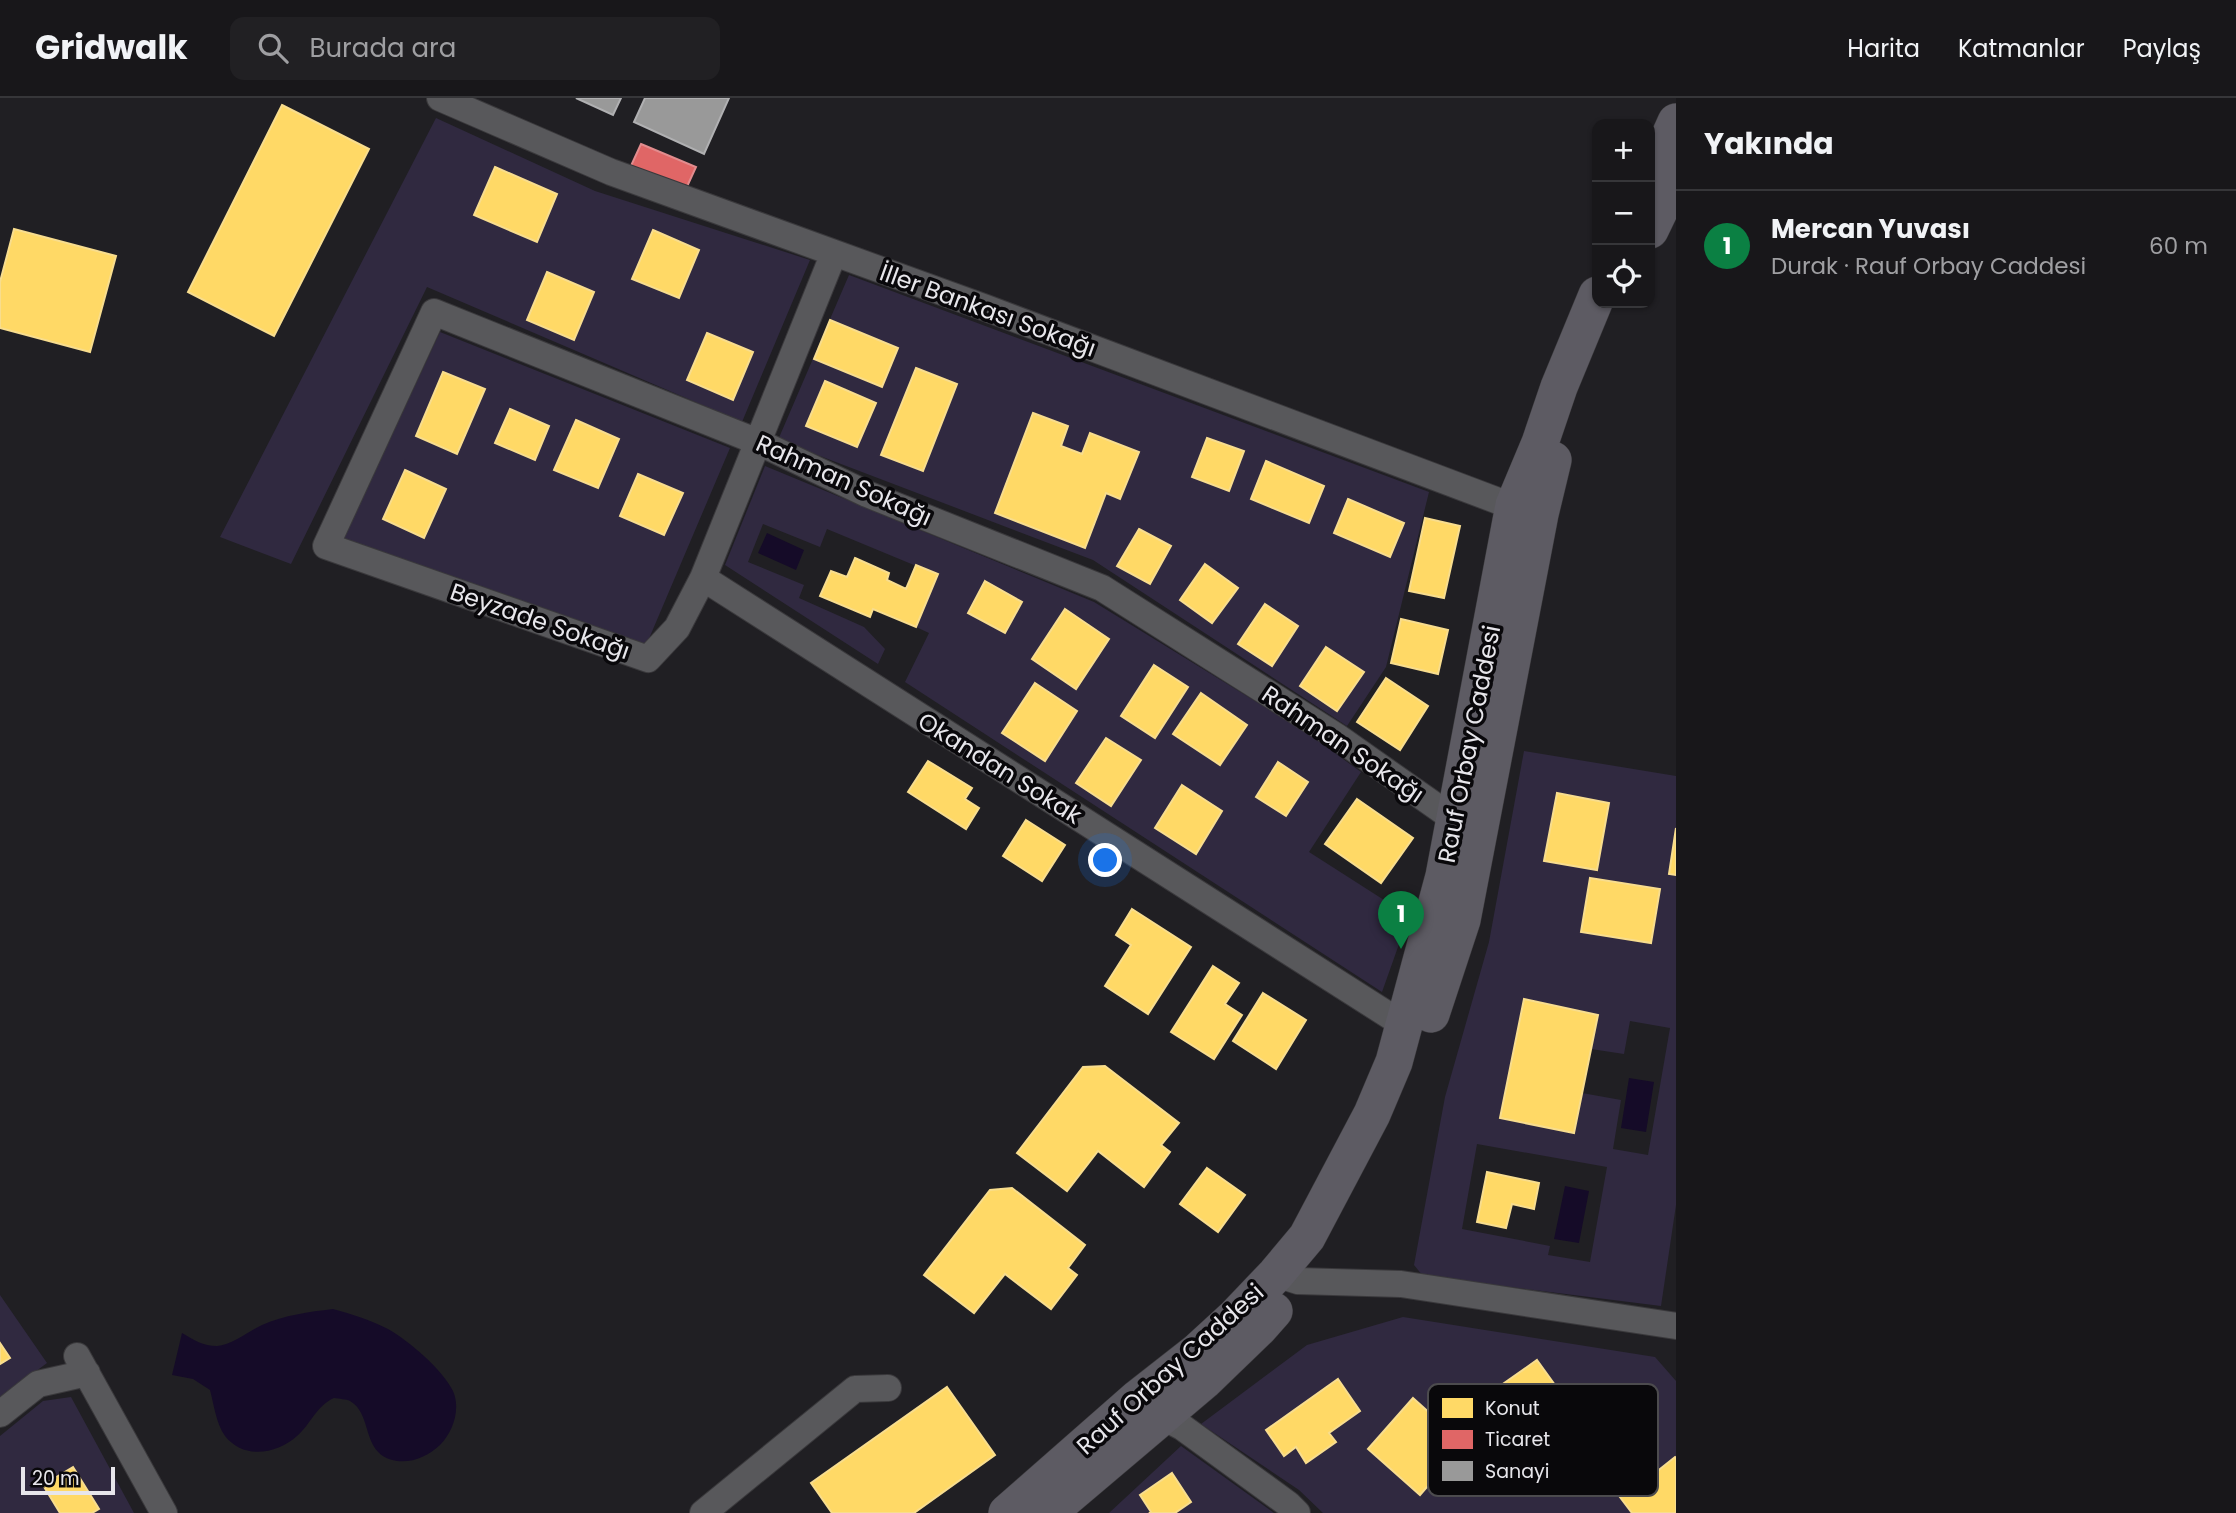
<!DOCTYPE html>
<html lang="tr">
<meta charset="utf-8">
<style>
body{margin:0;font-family:Poppins,sans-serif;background:#212023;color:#f1f3f6}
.controls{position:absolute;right:21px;top:21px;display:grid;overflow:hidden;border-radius:14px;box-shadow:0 2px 5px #0004}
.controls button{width:63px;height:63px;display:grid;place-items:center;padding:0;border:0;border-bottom:2px solid #363639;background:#18171a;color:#f1f3f6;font:35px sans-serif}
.scale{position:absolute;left:21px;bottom:18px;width:94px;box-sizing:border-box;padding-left:7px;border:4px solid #e7e6eb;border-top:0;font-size:19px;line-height:24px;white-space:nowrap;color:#e7e6eb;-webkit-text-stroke:5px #09080b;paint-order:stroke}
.you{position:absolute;left:1106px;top:763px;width:24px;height:24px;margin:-18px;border:5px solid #fff;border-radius:50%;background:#1a73e8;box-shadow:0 0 0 10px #1a73e833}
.badge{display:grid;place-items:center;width:46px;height:46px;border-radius:50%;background:#0b8043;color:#fff;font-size:23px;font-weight:700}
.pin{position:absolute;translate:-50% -58px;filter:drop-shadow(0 2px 4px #0008)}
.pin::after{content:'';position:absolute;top:37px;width:24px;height:21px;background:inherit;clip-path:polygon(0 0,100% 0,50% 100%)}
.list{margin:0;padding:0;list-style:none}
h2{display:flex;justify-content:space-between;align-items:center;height:91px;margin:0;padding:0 28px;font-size:30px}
h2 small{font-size:23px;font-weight:400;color:#9f9fa2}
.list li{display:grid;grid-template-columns:46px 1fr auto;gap:21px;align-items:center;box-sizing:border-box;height:112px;padding:0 28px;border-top:2px solid #363639}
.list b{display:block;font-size:26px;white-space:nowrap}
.list p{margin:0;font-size:23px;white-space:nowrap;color:#9f9fa2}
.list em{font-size:23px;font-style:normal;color:#9f9fa2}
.icon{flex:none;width:38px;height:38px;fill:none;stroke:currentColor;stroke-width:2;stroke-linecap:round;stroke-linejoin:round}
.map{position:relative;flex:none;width:1676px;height:1415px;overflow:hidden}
header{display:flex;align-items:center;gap:42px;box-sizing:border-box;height:98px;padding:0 35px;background:#18171a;border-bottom:2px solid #363639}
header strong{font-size:33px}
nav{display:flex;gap:38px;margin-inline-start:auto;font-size:24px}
.search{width:490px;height:63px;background:#212023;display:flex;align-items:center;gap:18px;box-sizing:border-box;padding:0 24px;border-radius:14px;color:#9f9fa2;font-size:26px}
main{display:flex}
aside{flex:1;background:#18171a}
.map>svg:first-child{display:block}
.green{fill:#302940;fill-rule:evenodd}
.water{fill:#150b28}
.homes{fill:#ffd966;stroke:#f8dd8e;stroke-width:2}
.shops{fill:#e06666;stroke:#e28c8e;stroke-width:2}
.industry{fill:#999;stroke:#b0b0b2;stroke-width:2}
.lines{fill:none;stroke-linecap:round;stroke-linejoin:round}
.street-casing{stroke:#3a393c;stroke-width:28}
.secondary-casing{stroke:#3a393c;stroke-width:38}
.street{stroke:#58585b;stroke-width:26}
.secondary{stroke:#5d5b63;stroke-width:37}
.labels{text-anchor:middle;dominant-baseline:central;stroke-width:7;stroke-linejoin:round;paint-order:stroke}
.street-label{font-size:24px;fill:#e7e6eb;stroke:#09080b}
.key{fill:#09080b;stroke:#4c4b4e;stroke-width:2}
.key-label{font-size:19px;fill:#e7e6eb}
</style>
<header>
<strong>Gridwalk</strong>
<div class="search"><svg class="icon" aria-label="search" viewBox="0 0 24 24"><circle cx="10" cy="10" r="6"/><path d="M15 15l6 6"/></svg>Burada ara</div>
<nav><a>Harita</a><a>Katmanlar</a><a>Paylaş</a></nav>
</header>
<main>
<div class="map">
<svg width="1676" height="1415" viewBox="0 0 1676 1415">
<rect width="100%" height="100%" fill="#201f23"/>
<path class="green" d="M436,20l159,73 215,69 -68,162 -315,-135 -136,277 -71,-27z
M849,177l580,217 -43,175 -39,59 -254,-166 -315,-120z
M440,234l290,116 -82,193 -10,5 -294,-108z
M765,368l329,136 216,133 51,37 -52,80 100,64 -27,76 -477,-310 24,-49 -13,-6 22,-52 -111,-46 -7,18 -57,-23 -15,38 56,23 -5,13 65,29 21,22 -7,15 -153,-99z
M1524,653l152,25v429l-15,101 -238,-30 -9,-11 31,-168 44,-155zM1630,923l40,7 -22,127 -35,-6 8,-49 -39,-7 9,-44 33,5zM1477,1046l130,23 -17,95 -42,-7 2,-9 -88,-17z
M0,1197l47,68 -47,35z
M1403,1219l252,40 21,24v132h-353l-24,-23 -98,-66 106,-79z
M71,1299l63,116h-134v-77l43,-35z
M1181,1348l93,67h-165z"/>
<path class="water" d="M767,435l37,17 -8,20 -38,-17z
M1629,980l25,4 -8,50 -25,-4z
M1565,1088l24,5 -10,52 -25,-4z
M333,1211c19,5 37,11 55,20 20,11 55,41 65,62 8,18 0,41 -13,54 -12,11 -27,18 -43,16 -37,-6 -23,-46 -47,-60 -4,-2 -11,-2 -16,-3 -18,8 -23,26 -37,38 -20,18 -53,24 -72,0 -9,-13 -11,-31 -15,-46l-17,-11 -21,-4 10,-42c12,7 21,13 35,13 15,-1 32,-15 45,-21 23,-10 46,-13 71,-16z"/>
<path class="homes" d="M282,7l87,44 -95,187 -86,-44z
M495,69l62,27 -20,48 -63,-27z
M14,131l102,27 -26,96 -90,-24v-46z
M653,132l46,20 -20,48 -47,-19z
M547,174l47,20 -20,48 -47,-20z
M830,222l68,28 -16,39 -68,-28z
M707,235l46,19 -20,48 -46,-20z
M916,270l41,16 -34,87 -42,-16z
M443,274l42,17 -28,65 -41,-18z
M825,283l51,22 -19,44 -51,-21z
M510,311l39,17 -14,34 -40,-17z
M1033,315l35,13 -7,20 21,8 8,-21 49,19 -19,47 -14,-6 -21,55 -90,-35z
M576,322l43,19 -21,49 -44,-18z
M1207,340l37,13 -15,40 -37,-14z
M1266,363l58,25 -15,37 -58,-24z
M405,372l41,19 -22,49 -41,-19z
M638,376l45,19 -19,42 -44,-19z
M1348,401l56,24 -14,34 -56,-24z
M1425,420l35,8 -16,72 -35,-7z
M1139,431l32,17 -21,38 -33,-18z
M855,460l34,15 -2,7 19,9 10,-24 22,9 -22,53 -43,-18 -3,8 -50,-21 11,-25 16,6z
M1205,466l33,24 -26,35 -32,-23z
M985,483l37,21 -17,31 -37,-20z
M1265,506l33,22 -26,40 -34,-22z
M1065,511l44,30 -33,50 -44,-30z
M1401,521l47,11 -10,44 -47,-11z
M1326,549l38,25 -27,39 -37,-25z
M1154,567l34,22 -33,51 -34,-22z
M1386,580l42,28 -28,44 -43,-28z
M1035,585l42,28 -32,50 -43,-28z
M1201,595l46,32 -27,40 -47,-31z
M1106,640l35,22 -30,46 -35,-23z
M928,663l44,27 -7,11 14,9 -13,21 -58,-37z
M1278,664l30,20 -22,34 -30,-19z
M1182,687l40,26 -26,43 -41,-26z
M1557,695l52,10 -12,67 -53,-9z
M1357,701l56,39 -32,45 -56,-39z
M1026,722l39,25 -23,36 -39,-25z
M1676,730v47l-7,-1z
M1590,780l70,11 -9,54 -70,-11z
M1132,811l59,38 -43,67 -43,-28 26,-41 -15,-10z
M1213,868l26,17 -14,21 17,11 -28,44 -43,-27z
M1263,895l43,27 -30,49 -43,-28z
M1524,901l74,16 -24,118 -74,-15z
M1105,968l74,57 -18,22 9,7 -26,35 -46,-36 -31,40 -50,-38 66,-86z
M1207,1070l38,27 -27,37 -38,-28z
M1487,1074l52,11 -5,26 -22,-5 -6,24 -29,-6z
M1012,1090l73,57 -17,23 9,7 -26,34 -46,-35 -31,39 -50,-38 66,-85z
M0,1245l10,15 -10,6z
M1537,1262l36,50 -36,26 -37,-50z
M1338,1281l22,32 -31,22 7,9 -30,21 -10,-16 -12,9 -18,-26z
M947,1289l48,68 -81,58h-82l-21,-30z
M1413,1300l40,36 -12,15 11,9 -32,37 -52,-46z
M1638,1352l17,23 20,-16 1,1v55h-44l-28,-37z
M73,1369l26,42 -7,4h-32l-17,-28z
M1172,1375l19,29 -16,11h-26l2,-1 -11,-17z"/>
<path class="shops" d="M641,46l55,23 -11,24 -55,-23z"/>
<path class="industry" d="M576,0h45l-8,17z
M645,0h84l-25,56 -70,-32z"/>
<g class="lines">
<g class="street-casing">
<path id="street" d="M440,0l171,74 375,136 515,194 30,9
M834,155l-131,325 -26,50 -29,31 -322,-113 108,-234 324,130 109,52 235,94 234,148 118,83
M703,480l701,447
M1276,1176l22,7 103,3 275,42
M77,1258l87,157
M0,1316l38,-30 49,-11
M1161,1318l21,11 106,77 9,9
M703,1415l152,-124 33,-1"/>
</g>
<g class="secondary-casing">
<path id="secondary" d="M1650,82l26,-58
M1650,132l26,-54
M1431,916l31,-94 78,-406 13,-54
M1007,1415l131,-115 60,-47 36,-33 42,-44 31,-37 65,-123 22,-52 50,-186 70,-371 26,-62 19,-56 38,-92
M1048,1415l156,-132 55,-53 15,-17"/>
</g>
<use href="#street" class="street"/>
<use href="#secondary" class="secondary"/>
</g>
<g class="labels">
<g class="street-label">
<text transform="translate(988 212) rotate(20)">İller Bankası Sokağı</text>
<text transform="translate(844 382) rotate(24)">Rahman Sokağı</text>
<text transform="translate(540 523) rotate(19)">Beyzade Sokağı</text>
<text transform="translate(1343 646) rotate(34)">Rahman Sokağı</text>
<text transform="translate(1469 646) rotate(-79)">Rauf Orbay Caddesi</text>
<text transform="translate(1000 670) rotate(32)">Okandan Sokak</text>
<text transform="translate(1170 1271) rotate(-42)">Rauf Orbay Caddesi</text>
</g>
</g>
<rect x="1428" y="1286" width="230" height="112" rx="10" class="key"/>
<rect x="1442" y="1300" width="31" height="20" fill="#ffd966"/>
<rect x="1442" y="1332" width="31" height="19" fill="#e06666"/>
<rect x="1442" y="1363" width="31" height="20" fill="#999"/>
<g class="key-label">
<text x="1485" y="1317">Konut</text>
<text x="1485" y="1348">Ticaret</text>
<text x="1485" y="1380">Sanayi</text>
</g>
</svg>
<div class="controls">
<button>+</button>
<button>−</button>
<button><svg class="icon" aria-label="locate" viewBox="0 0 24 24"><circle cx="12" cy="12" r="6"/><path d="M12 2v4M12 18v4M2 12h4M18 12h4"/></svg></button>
</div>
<div class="scale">20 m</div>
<div class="you"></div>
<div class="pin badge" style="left:1401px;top:851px">1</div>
</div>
<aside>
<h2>Yakında<small></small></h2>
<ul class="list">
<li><span class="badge">1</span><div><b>Mercan Yuvası</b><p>Durak · Rauf Orbay Caddesi</p></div><em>60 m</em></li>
</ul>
</aside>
</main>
